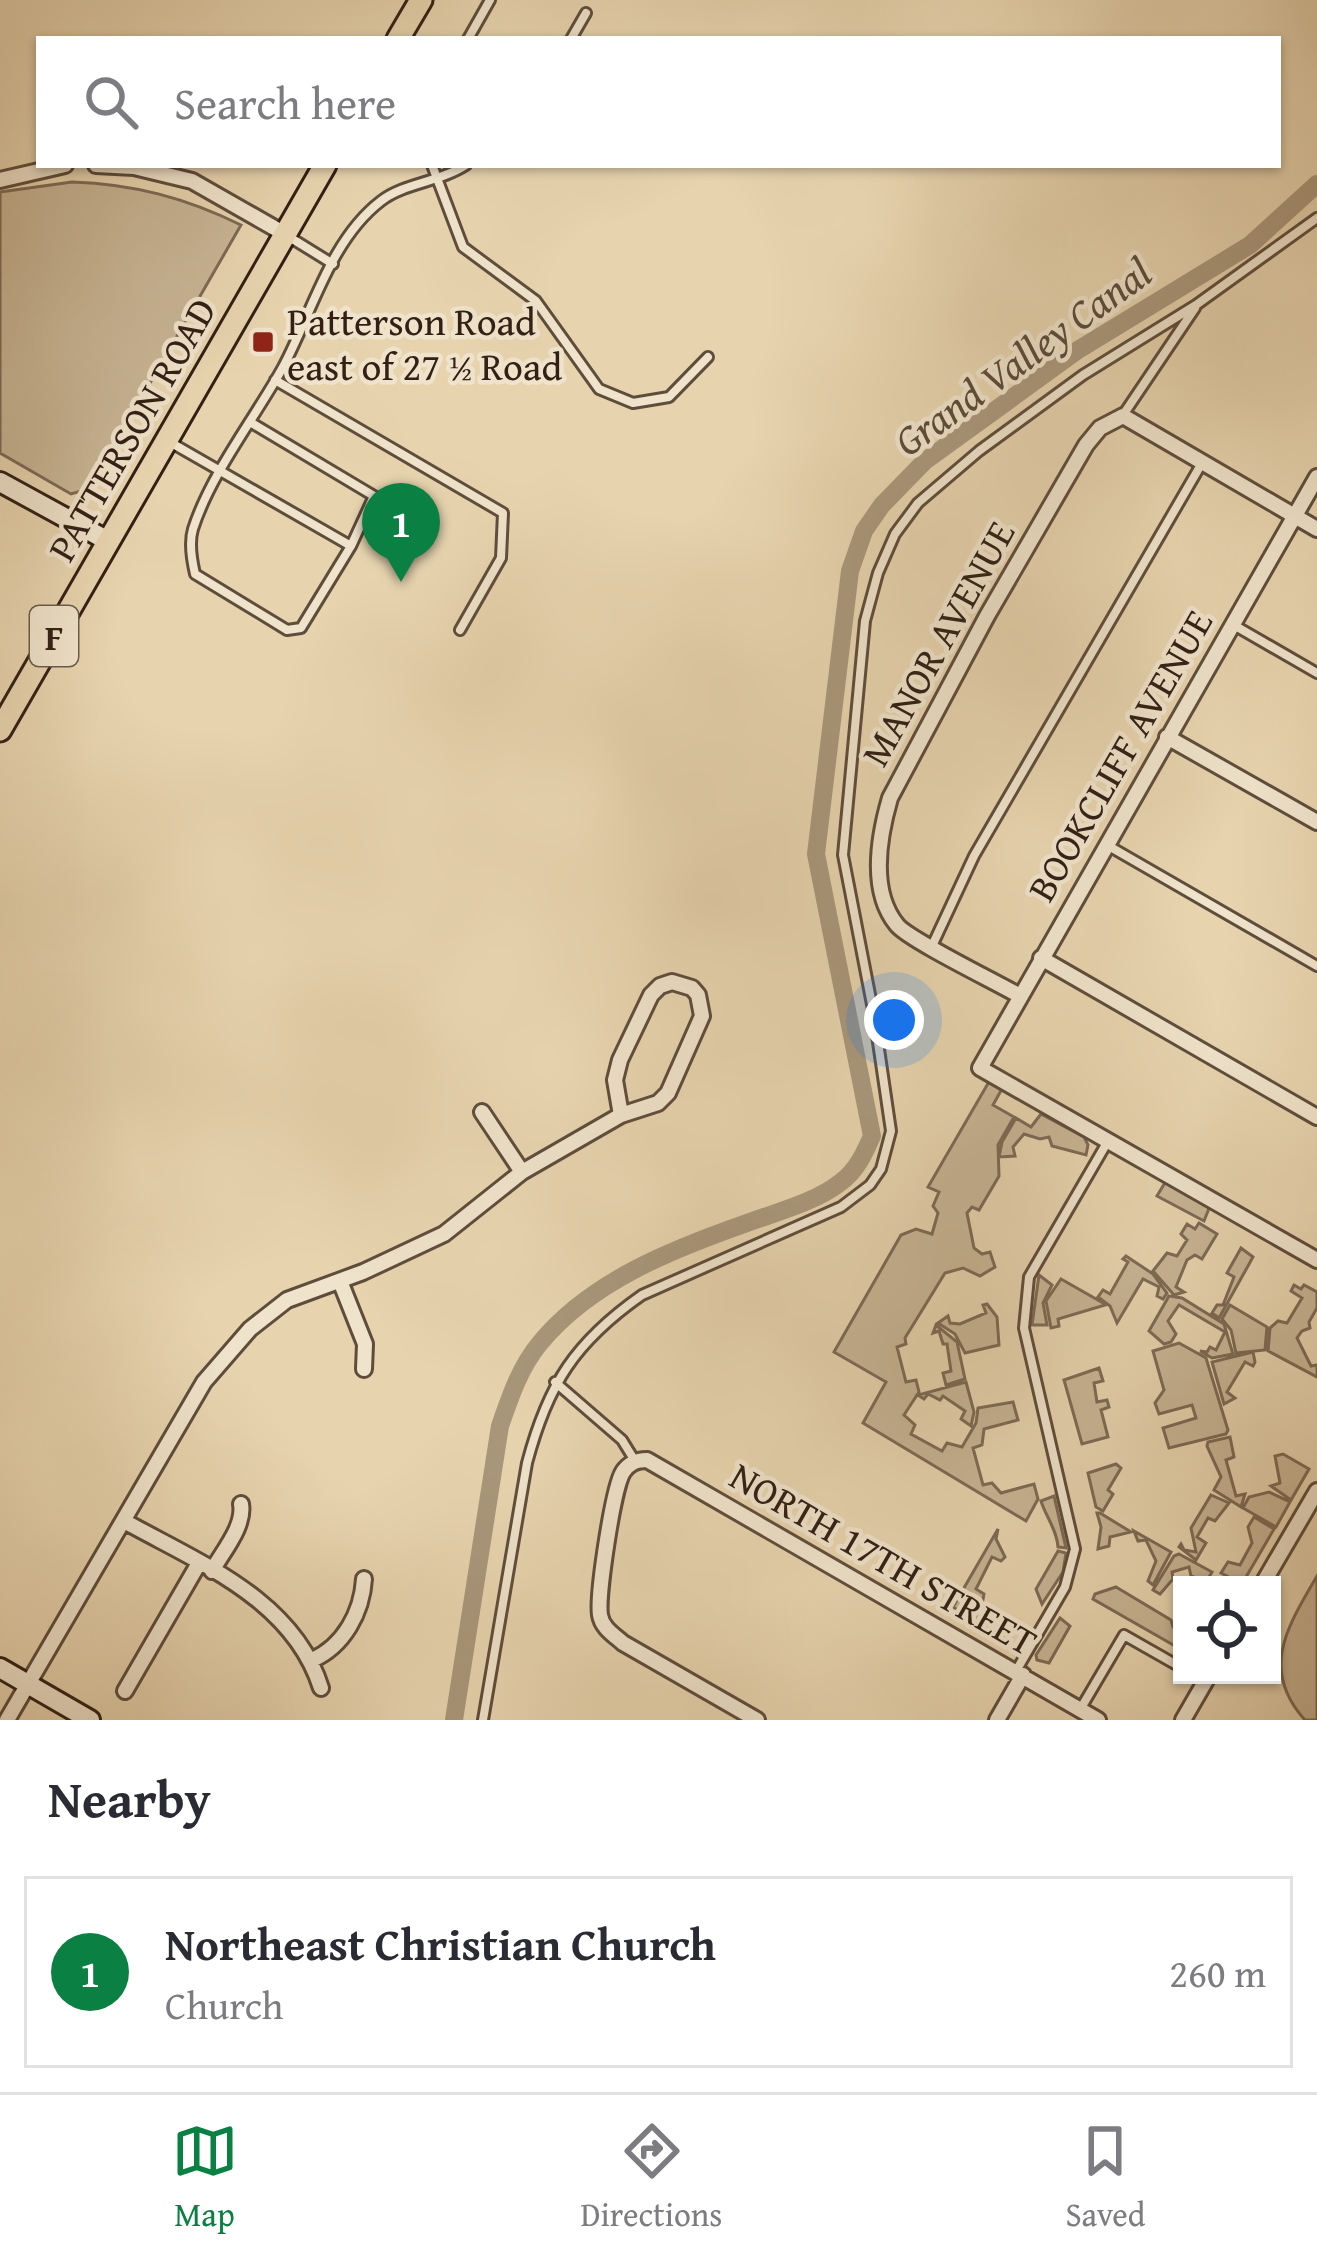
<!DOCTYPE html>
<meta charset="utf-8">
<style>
body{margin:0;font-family:"Gentium Book Plus",serif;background:#f2f2f3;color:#2b2b33}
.controls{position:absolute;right:36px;bottom:36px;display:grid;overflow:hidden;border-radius:0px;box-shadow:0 3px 9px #0004}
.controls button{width:108px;height:108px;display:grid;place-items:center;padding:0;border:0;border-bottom:3px solid #e1e1e2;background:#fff;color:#2b2b33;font:60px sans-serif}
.you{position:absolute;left:894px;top:1020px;width:42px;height:42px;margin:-30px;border:9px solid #fff;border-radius:50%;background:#1a73e8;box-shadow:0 0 0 18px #1a73e833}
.badge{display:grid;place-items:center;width:78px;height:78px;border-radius:50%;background:#0b8043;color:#fff;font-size:39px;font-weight:700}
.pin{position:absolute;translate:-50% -99px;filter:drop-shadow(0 3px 6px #0008)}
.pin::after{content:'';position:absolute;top:63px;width:42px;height:36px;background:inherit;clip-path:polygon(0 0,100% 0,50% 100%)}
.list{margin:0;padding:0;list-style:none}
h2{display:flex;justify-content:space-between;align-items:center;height:156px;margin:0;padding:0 48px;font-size:51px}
h2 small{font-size:39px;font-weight:400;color:#7c7c81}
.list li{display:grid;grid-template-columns:78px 1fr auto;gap:36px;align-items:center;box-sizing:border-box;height:192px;margin:0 24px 24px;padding:0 24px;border:3px solid #e1e1e2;border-radius:0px}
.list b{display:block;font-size:45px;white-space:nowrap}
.list p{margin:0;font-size:39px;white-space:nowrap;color:#7c7c81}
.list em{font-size:39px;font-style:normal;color:#7c7c81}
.icon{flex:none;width:66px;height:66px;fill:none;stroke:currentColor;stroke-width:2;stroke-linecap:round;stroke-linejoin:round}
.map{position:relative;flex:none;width:1317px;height:1720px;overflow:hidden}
.search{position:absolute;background:#fff;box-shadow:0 3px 9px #0004;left:36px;right:36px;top:36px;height:132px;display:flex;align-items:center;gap:30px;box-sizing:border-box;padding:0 42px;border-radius:0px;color:#7c7c81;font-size:45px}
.sheet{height:372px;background:#fff}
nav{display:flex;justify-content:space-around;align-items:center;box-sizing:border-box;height:168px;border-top:3px solid #e1e1e2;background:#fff;font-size:33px;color:#7c7c81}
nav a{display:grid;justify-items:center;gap:6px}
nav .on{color:#0b8043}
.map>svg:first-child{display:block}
.green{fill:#c8b595;stroke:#7d6a55;stroke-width:3}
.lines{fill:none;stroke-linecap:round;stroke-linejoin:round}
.canal{stroke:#a9977b;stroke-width:18}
.lane-casing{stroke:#5f4d3c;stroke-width:14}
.street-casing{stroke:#5f4d3c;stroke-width:20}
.secondary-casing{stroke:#322015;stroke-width:24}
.primary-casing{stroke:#322015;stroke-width:27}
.lane{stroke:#efe3cb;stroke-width:8}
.street{stroke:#efe3cb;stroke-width:14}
.secondary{stroke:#efe3cb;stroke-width:18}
.primary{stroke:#e7d4af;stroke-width:21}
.poi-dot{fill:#8f2418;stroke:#efe3cb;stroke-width:4.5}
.labels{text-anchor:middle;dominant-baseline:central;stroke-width:9;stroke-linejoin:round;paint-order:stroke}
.shield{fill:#efe3cb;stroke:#6b5a4c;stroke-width:3}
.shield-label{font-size:36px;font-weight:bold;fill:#322015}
.poi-label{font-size:39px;fill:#322015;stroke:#efe3cb;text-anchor:start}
.street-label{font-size:39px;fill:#322015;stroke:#efe3cb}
.water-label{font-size:42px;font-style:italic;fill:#5c4a39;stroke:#efe3cb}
</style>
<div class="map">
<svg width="1317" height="1720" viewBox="0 0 1317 1720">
<rect width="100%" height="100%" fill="#e7d4af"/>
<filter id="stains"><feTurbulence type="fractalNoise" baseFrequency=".00167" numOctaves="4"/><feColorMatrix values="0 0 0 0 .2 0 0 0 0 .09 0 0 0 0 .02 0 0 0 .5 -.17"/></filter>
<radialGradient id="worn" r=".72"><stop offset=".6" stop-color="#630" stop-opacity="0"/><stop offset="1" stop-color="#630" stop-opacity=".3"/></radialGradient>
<path class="green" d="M72,182c62,2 114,16 169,43l-152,264 -18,5 -71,-41v-261z
M990,1080l13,7 -10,18 21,12 -16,28 1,31 -20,34 -7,-3 -5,6 7,35 8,6 8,-2 5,15 -15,9 -17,-8 -18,5 -40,65 1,6 -9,3 9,35 10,-2 3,12 -15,23 11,10 -4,9 31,17 5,-8 15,4 14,-24 2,-15 35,-6 5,18 -34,9 -2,16 -9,3 10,37 9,-2 9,10 33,-9 4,15 -12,22 -163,-98 23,-41 -52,-30 67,-117 15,-6 16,5 6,-21 -5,-7 6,-14 -11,-5z
M1041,1114l43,23 4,8 -2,10 -34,-9 -3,-9 -9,2 -16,-5 -11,13 2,9 -16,1 3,-15 14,-24 15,9z
M1166,1181l44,25 -6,15 -47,-25z
M1199,1223l18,11 -15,25 -7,-4 -8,5 -11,27 8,5 -10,3 -21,-24 14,-18 10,3 10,-16 -6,-6 6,-10 8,5z
M1241,1248l12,9 -34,61 -7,-5 5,-8h6l11,-28 -7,-4z
M1126,1256l27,18 14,19 -4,6 -6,-3 2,-9 -16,-8 -26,44 -7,-17 -12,-9 5,-7 7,4 18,-32 -5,-3z
M1039,1275l13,10 -9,18 4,22h-15z
M1061,1279l42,24 2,2 -47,14 1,7 -8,2 -5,-27z
M1294,1285l7,4 3,-4 13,7v16l-8,14 1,6 -8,3 -5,7 14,28 6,-1v12l-49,-26 2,-23 8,-7 9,2 15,-25 -11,-7z
M1169,1296l13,2 42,26 9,30 -21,4 -12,-7 7,1 3,-5 6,3 9,-18 -46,-27 -11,16 8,13 -5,8 -7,2 -15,-13z
M987,1304l10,13 2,28 -34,8 -10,-19 -17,-11 10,-7 2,7 10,1 26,-11 -3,-8z
M1230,1305l37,22 -2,23 -29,3 -5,-23 -9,-11z
M936,1325l21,17 8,37 -19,6 -3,-12 8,-2 -4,-27h-4l-4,-13 -6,2z
M1179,1343l27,15 22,72 -2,4 -57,14 -6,-20 33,-10 -4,-13 -33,9 -4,-11 9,-13 -11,-39z
M1253,1352l2,10 -2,4 -8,-4 -18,30 8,6 -11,6 -12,-42z
M1099,1368l4,13 -9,2 3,19 10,-2 2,7 -8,3 7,27 -26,7 -18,-64z
M966,1382l8,30 -3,14 -10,-7 4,-8 -22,-15 -3,4 -12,-6 -4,5 -6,-4z
M1230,1437l4,20 -8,3 10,36 9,-2 -4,13 -27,-17 7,-13 -14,-31 1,-4z
M1283,1454l26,15 -18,31 -20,-14 9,-3 -5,-27z
M1116,1464l5,4 -13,22 5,4 -10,17 -7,-4 -8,-34z
M1269,1492l21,10 -14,25 -33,-19 6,-11z
M1211,1495l18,8 -14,18 -7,-3 -11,19 9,6 -10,17 -17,-13 2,-3 3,6 12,2 -5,-24z
M1054,1496l12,52 -8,-1c-1,-17 -12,-30 -17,-46z
M1100,1513l31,19 -21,5 -1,9 -11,3 3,-22 -4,-14z
M1254,1517l20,12 -32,55 -21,-11 7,-11 12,3 12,-22 -4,-16z
M998,1529l-2,10 9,18 -4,4 -9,-4 -16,32 8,5 -3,16 30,17 -6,10 -52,-30z
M1134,1531l37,21 -18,33 -5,-4 8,-20 -10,-21 -8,1z
M1058,1551l8,2 -3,19 -21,32 -6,-15z
M1179,1554l33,18 -6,10 -15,-6 -2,-9 -17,5 1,7 -13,15 -7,-4 21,-34z
M1317,1576v144h-12c-46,-51 -17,-94 12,-144z
M1116,1587l55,33 2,7 9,5v18l-89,-51 2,-5z
M1060,1618l10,8 -21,37 -12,-3 -1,-5z"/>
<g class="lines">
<path class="canal" d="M454,1720l46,-294c10,-29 20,-59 40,-83 51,-62 133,-94 207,-120 30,-11 69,-21 94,-41 16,-12 23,-28 31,-46l-56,-282 34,-283 14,-40 18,-26 43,-44 153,-111 172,-105 67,-61"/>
<g class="lane-casing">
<path id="lane" d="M468,39l22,-39
M571,39l15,-26
M432,165l31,82 73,54 63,88 34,14 36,-6 39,-40
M286,235l47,29
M275,380l228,133 -2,45 -41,72
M1123,415l72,-107
M250,422l124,74 -23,50 -50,82 -14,2 -92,-56c-3,-13 -6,-32 -2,-45 18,-56 62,-111 90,-162 29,-54 47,-127 98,-166 23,-18 59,-19 85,-36
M168,441l183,105
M1232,624l85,49
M1107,845l210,121
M932,946l42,-90 228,-393
M555,1382l67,58 13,21
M1016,1671l49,-84 10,-38 -51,-221 5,-51 79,-136
M1081,1708l43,-73 58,33
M483,1720l44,-257c21,-79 48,-121 115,-168l199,-88 29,-22 11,-16 10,-38 -17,-116 -31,-160 22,-234 13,-48 17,-39 23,-31 61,-52 104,-76 113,-70 121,-87"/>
</g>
<g class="street-casing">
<path id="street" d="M96,165l38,2 58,14 93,53
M0,180l65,-15
M1317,477l-337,591 337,192
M1167,737l150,85
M1041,958l276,159
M1020,996c-22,-13 -111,-56 -123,-71 -28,-34 -18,-89 -7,-127l97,-182 99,-171 14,-17 23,-12 194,113
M482,1112l40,60
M340,1281l25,63 -1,25
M124,1521c75,42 169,78 197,167
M212,1571c11,-20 33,-45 29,-67
M1262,1585l55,-94
M312,1660c32,-14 50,-48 52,-81
M125,1691l74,-128
M7,1720l197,-338 46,-53 37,-29 76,-28 81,-38 78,-62 99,-57 37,-12 10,-10 34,-77 -4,-21 -6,-7 -20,-6 -12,4 -9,9 -31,65 -5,20 6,35
M757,1720l-134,-77c-9,-8 -21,-15 -23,-28 -3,-19 13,-127 23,-143 6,-9 13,-12 24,-12l451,260
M997,1720l26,-45
M1183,1720l26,-45"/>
</g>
<g class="secondary-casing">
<path id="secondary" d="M0,482l108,59
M0,1668l90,52"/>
</g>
<g class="primary-casing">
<path id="primary" d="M398,39l23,-39
M0,730l325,-565"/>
</g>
<use href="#lane" class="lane"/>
<use href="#street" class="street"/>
<use href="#secondary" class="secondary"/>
<use href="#primary" class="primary"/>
</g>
<rect class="poi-dot" x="251" y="330" width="24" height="24" rx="6"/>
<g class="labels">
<rect class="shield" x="30" y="606" width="48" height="60" rx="9"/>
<g class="shield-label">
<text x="54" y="636">F</text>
</g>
<g class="poi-label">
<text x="287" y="320">Patterson Road<tspan x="287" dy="45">east of 27 ½ Road</tspan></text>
</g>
<g class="street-label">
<text transform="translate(131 429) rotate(-60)">PATTERSON ROAD</text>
<text transform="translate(937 643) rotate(-61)">MANOR AVENUE</text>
<text transform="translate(1119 755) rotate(-60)">BOOKCLIFF AVENUE</text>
<text transform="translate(884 1558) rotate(30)">NORTH 17TH STREET</text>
</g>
<g class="water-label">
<text transform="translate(1022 356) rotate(-36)">Grand Valley Canal</text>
</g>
</g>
<rect width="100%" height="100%" filter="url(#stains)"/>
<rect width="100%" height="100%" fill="url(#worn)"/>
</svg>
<div class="controls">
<button><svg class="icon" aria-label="locate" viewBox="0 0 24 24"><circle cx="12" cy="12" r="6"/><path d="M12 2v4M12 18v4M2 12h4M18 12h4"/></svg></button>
</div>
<div class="you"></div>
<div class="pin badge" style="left:401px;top:582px">1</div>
<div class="search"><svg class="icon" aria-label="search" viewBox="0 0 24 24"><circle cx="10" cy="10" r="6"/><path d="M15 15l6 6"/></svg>Search here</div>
</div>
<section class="sheet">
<h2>Nearby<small></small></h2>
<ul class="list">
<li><span class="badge">1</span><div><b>Northeast Christian Church</b><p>Church</p></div><em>260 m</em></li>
</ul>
</section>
<nav>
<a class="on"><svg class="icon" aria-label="map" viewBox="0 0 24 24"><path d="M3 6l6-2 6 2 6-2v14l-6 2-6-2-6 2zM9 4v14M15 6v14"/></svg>Map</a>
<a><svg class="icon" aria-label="directions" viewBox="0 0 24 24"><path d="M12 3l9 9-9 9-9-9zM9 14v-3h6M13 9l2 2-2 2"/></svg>Directions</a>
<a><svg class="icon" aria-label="saved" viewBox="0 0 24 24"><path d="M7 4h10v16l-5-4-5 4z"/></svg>Saved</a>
</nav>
